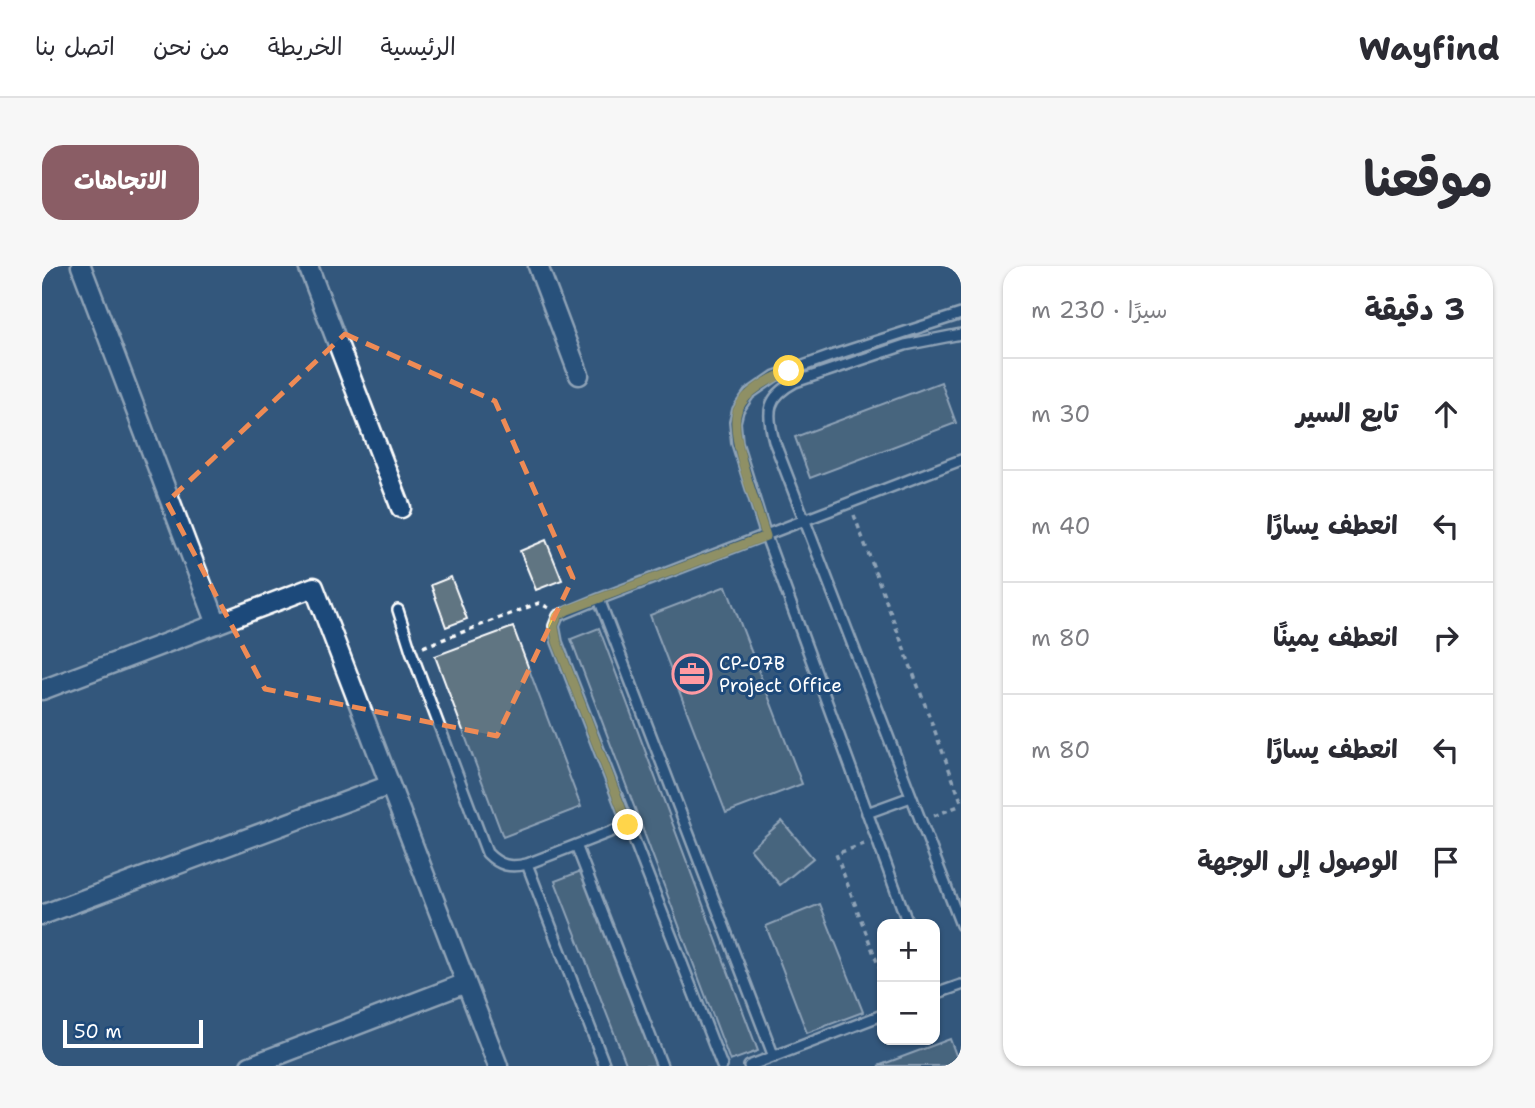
<!DOCTYPE html>
<html lang="ar">
<meta charset="utf-8">
<style>
body{margin:0;font-family:"Shantell Sans","Playpen Sans Arabic",sans-serif;background:#f7f7f7;color:#2b2b33;direction:rtl}
.controls{position:absolute;right:21px;bottom:21px;display:grid;overflow:hidden;border-radius:14px;box-shadow:0 2px 5px #0004}
.controls button{width:63px;height:63px;display:grid;place-items:center;padding:0;border:0;border-bottom:2px solid #e1e1e2;background:#fff;color:#2b2b33;font:35px sans-serif}
.scale{position:absolute;left:21px;bottom:18px;width:140px;box-sizing:border-box;padding-left:7px;border:4px solid #fff;border-top:0;font-size:19px;line-height:24px;white-space:nowrap;color:#fff;-webkit-text-stroke:5px #1f4a7a;paint-order:stroke}
.stop{position:absolute;width:21px;height:21px;margin:-16px;border:5px solid #ffd54a;border-radius:50%;background:#fff}
.stop.end{background:#ffd54a;border-color:#fff;box-shadow:0 2px 7px #0008}
.list{margin:0;padding:0;list-style:none}
h2{display:flex;justify-content:space-between;align-items:center;height:91px;margin:0;padding:0 28px;font-size:30px}
h2 small{font-size:23px;font-weight:400;color:#7c7c81}
.list li{display:grid;grid-template-columns:46px 1fr auto;gap:21px;align-items:center;box-sizing:border-box;height:112px;padding:0 28px;border-top:2px solid #e1e1e2}
.list b{display:block;font-size:26px;white-space:nowrap}
.list em{font-size:23px;font-style:normal;color:#7c7c81}
.icon{flex:none;width:38px;height:38px;fill:none;stroke:currentColor;stroke-width:2;stroke-linecap:round;stroke-linejoin:round}
.map{position:relative;flex:none;width:919px;height:800px;overflow:hidden;direction:ltr;border-radius:21px}
header{display:flex;align-items:center;gap:42px;box-sizing:border-box;height:98px;padding:0 35px;background:#fff;border-bottom:2px solid #e1e1e2}
header strong{font-size:33px}
nav{display:flex;gap:38px;margin-inline-start:auto;font-size:24px}
.intro{display:flex;align-items:center;justify-content:space-between;box-sizing:border-box;height:168px;padding:0 42px}
h1{margin:0;font-size:49px}
.button{padding:18px 32px;border-radius:21px;background:#8a5d65;color:#fff;font-size:24px;font-weight:700}
main{display:flex;gap:42px;padding:0 42px}
aside{flex:1;background:#fff;border-radius:21px;box-shadow:0 2px 5px #0004}
.map>svg:first-child{display:block}
.building{fill:#617482;stroke:#fff;stroke-width:2}
.lines{fill:none;stroke-linecap:round;stroke-linejoin:round}
.lane-casing{stroke:#fff;stroke-width:14}
.street-casing{stroke:#fff;stroke-width:23}
.path{stroke:#fff;stroke-width:3.5;stroke-dasharray:5 5;stroke-linecap:butt}
.lane{stroke:#1f4a7a;stroke-width:9}
.street{stroke:#1f4a7a;stroke-width:18}
.route{stroke:#ffd54a;stroke-width:9}
.marked{fill:none;stroke:#ef8b55;stroke-width:5;stroke-dasharray:14 9;stroke-linejoin:round}
.labels{text-anchor:middle;dominant-baseline:central;stroke-width:6;stroke-linejoin:round;paint-order:stroke}
.poi-label{font-size:19px;fill:#fff;stroke:#1f4a7a;text-anchor:start}
</style>
<header>
<strong>Wayfind</strong>
<nav><a>الرئيسية</a><a>الخريطة</a><a>من نحن</a><a>اتصل بنا</a></nav>
</header>
<div class="intro"><h1>موقعنا</h1><a class="button">الاتجاهات</a></div>
<main>
<aside>
<h2>3 دقيقة<small>سيرًا · 230 m</small></h2>
<ul class="list">
<li><svg class="icon" aria-label="ahead" viewBox="0 0 24 24"><path d="M12 20V5M6 11l6-6 6 6"/></svg><div><b>تابع السير</b></div><em>30 m</em></li>
<li><svg class="icon" aria-label="left" viewBox="0 0 24 24"><path d="M17 20v-9H6M10 6l-5 5 5 5"/></svg><div><b>انعطف يسارًا</b></div><em>40 m</em></li>
<li><svg class="icon" aria-label="right" viewBox="0 0 24 24"><path d="M7 20v-9h11M14 6l5 5-5 5"/></svg><div><b>انعطف يمينًا</b></div><em>80 m</em></li>
<li><svg class="icon" aria-label="left" viewBox="0 0 24 24"><path d="M17 20v-9H6M10 6l-5 5 5 5"/></svg><div><b>انعطف يسارًا</b></div><em>80 m</em></li>
<li><svg class="icon" aria-label="arrive" viewBox="0 0 24 24"><path d="M6 21V4h12l-3 4 3 4H6"/></svg><div><b>الوصول إلى الوجهة</b></div></li>
</ul>
</aside>
<div class="map">
<svg width="919" height="800" viewBox="0 0 919 800">
<rect width="100%" height="100%" fill="#33577c"/>
<filter id="ink" filterUnits="userSpaceOnUse"><feTurbulence type="fractalNoise" baseFrequency=".0143" numOctaves="2"/><feDisplacementMap in="SourceGraphic" scale="14" xChannelSelector="R" yChannelSelector="G"/><feConvolveMatrix kernelMatrix="1 2 1 2 8 2 1 2 1" color-interpolation-filters="sRGB"/></filter>
<g filter="url(#ink)">
<path class="building" d="M899,116l15,41 -146,55 -15,-41z
M504,274l16,40 -26,10 -16,-39z
M409,311l16,42 -21,8 -15,-42z
M684,320l76,198 -76,29 -76,-198z
M471,361l68,180 -78,30 -68,-181z
M557,362l159,423 -28,10 -159,-422z
M740,555l31,37 -33,27 -30,-36z
M539,605l76,195h-30l-72,-185z
M778,638l43,108 -56,21 -41,-107z
M908,773l10,27h-82z"/>
<g class="lines">
<g class="lane-casing">
<path id="lane" d="M919,68l-56,11 -110,37c-28,15 -29,29 -21,59l187,484
M557,333l-41,17 -4,10 3,16 165,424
M356,344l13,41 76,202c13,13 23,15 40,11l101,-39
M825,547l44,-16
M534,579l86,221
M485,598l78,202
M866,658l-142,-388 -29,-93 -2,-21 3,-12 11,-16 26,-18 56,-20 130,-42
M893,728l26,-9
M732,791l-175,-458 362,-139
M707,800l133,-51"/>
</g>
<g class="street-casing">
<path id="street" d="M39,0l136,358
M266,0l93,242
M496,0l41,109
M0,424l272,-103 184,479
M0,649l348,-130
M208,800l216,-83"/>
</g>
<path class="path" d="M812,249l107,286
M381,381l116,-44 10,5
M892,550l27,-11
M822,578l-28,10 46,121"/>
<use href="#lane" class="lane"/>
<use href="#street" class="street"/>
</g>
</g>
<g class="lines" filter="url(#ink)">
<path class="route" d="M586,559l-71,-183 -3,-16 4,-10 10,-6 198,-74c-8,-27 -39,-104 -28,-127 9,-19 32,-30 51,-38"/>
</g>
<path d="M0 0H919V800H0ZM303,68l150,67 78,177 -76,158 -232,-47 -98,-187z" fill="#33577c" fill-opacity=".55" fill-rule="evenodd"/>
<path class="marked" d="M303,68l150,67 78,177 -76,158 -232,-47 -98,-187z"/>
<defs>
<g id="office-ring" transform="scale(2.0125)"><circle r="9.5" fill="#1f4a7a" stroke="#ff9aa2" stroke-width="1.5"/><path d="M-6-3h4V-5.5h4V-3h4V5H-6ZM-1-4.5V-3h2v-1.5ZM-6 0V1H6V0Z" fill="#ff9aa2"/></g>
</defs>
<g fill-rule="evenodd">
<use href="#office-ring" x="650" y="408"/>
</g>
<g class="labels">
<g class="poi-label">
<text x="677" y="397">CP-07B<tspan x="677" dy="22">Project Office</tspan></text>
</g>
</g>
</svg>
<div class="controls">
<button>+</button>
<button>−</button>
</div>
<div class="scale">50 m</div>
<div class="stop" style="left:747px;top:105px"></div>
<div class="stop end" style="left:586px;top:559px"></div>
</div>
</main>
